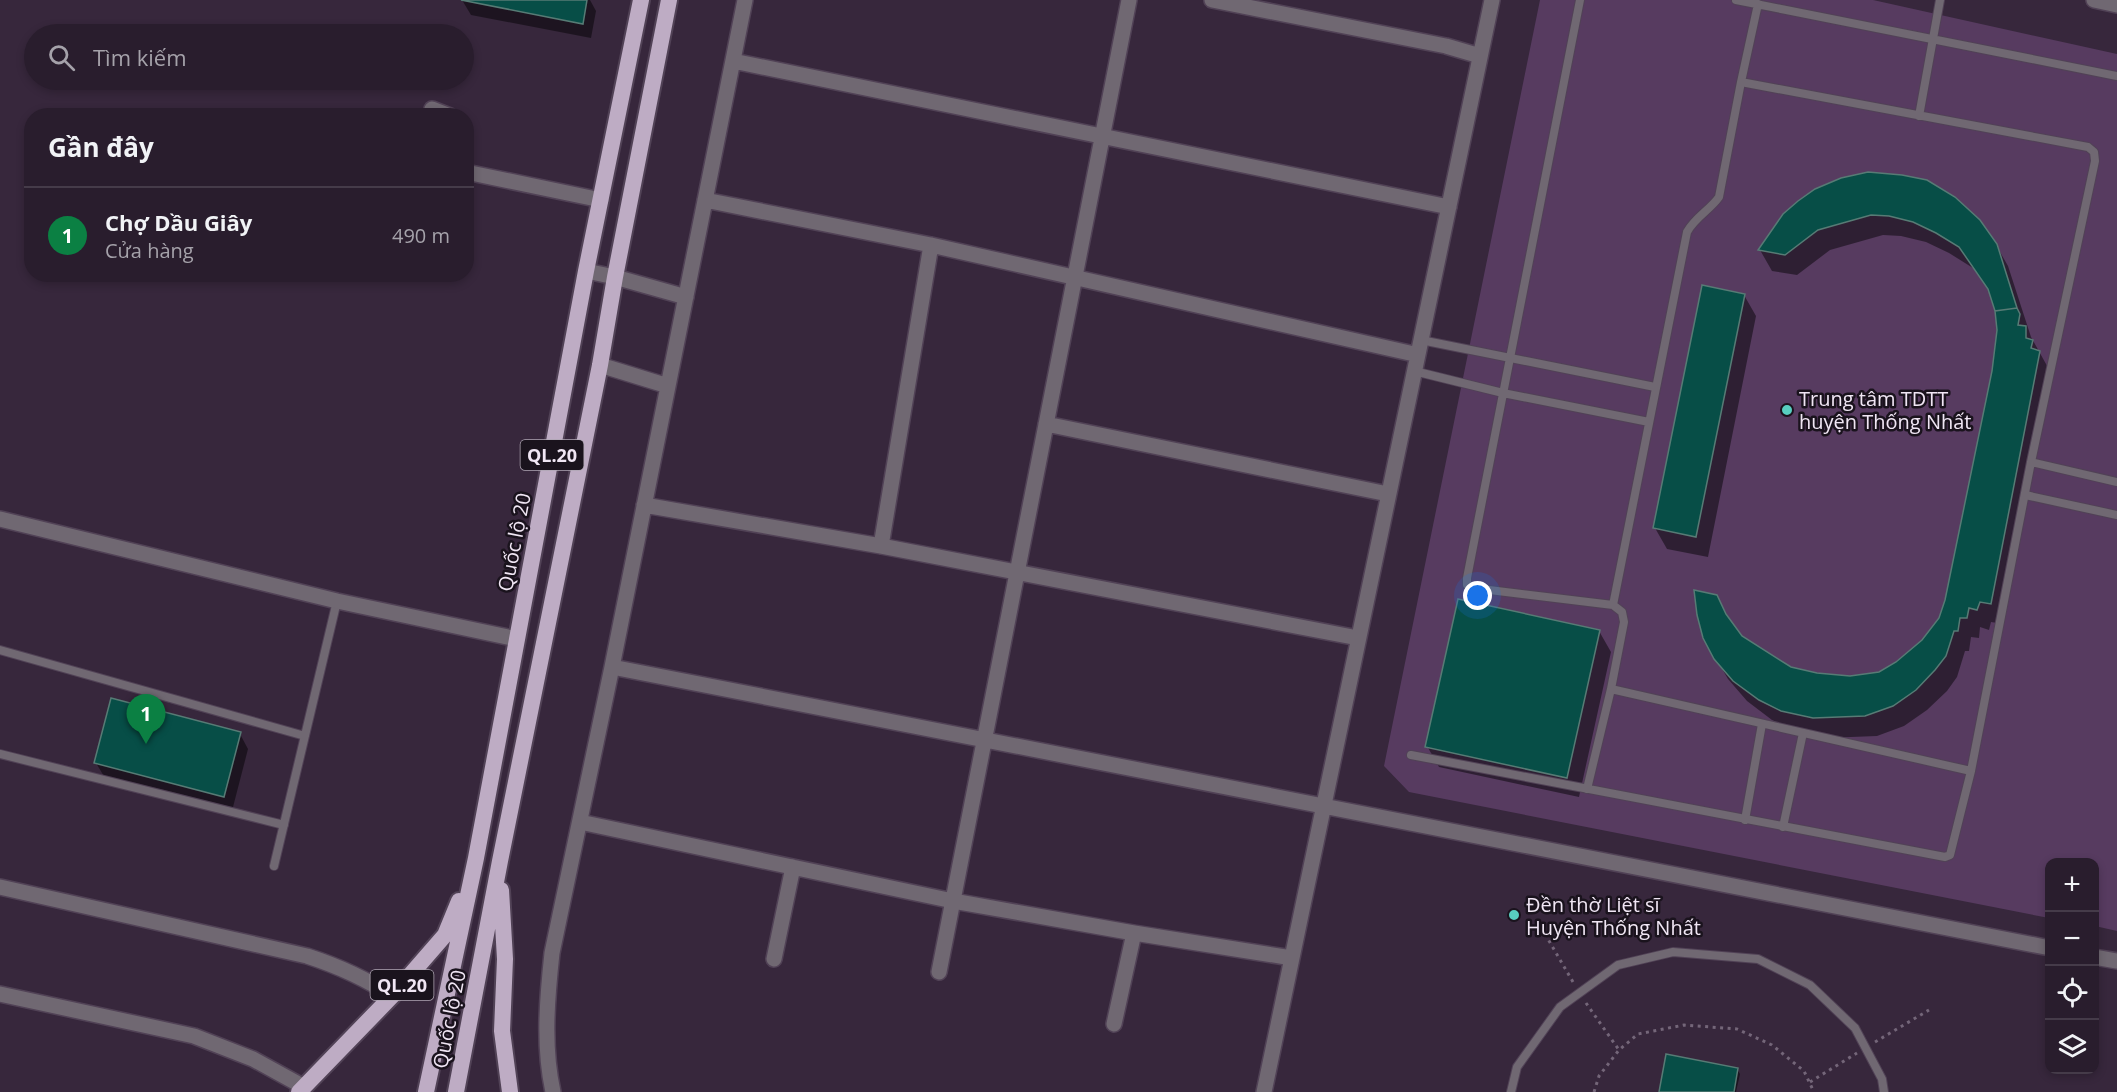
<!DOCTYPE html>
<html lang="vi">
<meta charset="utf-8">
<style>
body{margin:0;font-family:"Open Sans",sans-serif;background:#352a39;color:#f1f3f6}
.controls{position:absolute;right:18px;bottom:18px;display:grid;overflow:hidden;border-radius:12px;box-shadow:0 3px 9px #0003}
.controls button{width:54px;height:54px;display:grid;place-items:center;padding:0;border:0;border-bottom:2px solid #453b49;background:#291d2d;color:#f1f3f6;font:30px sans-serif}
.you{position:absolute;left:1478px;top:596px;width:21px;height:21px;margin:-15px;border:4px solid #fff;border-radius:50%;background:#1a73e8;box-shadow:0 0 0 9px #1a73e833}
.badge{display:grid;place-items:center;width:39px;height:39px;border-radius:50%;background:#0b8043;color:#fff;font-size:20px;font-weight:700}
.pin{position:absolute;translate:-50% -50px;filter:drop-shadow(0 2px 3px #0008)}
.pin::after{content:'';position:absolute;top:32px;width:21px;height:18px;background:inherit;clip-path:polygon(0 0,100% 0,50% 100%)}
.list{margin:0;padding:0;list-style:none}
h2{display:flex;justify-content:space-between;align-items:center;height:78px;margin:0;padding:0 24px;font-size:26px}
h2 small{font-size:20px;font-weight:400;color:#a5a2aa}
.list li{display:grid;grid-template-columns:39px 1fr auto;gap:18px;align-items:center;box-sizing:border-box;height:96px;padding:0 24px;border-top:2px solid #453b49}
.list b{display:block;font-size:22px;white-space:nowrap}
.list p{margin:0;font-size:20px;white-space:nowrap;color:#a5a2aa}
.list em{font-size:20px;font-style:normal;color:#a5a2aa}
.icon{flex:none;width:33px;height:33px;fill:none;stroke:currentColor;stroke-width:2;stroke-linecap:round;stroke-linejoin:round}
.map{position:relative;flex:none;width:2117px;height:1092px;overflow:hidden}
.search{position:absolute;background:#291d2d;box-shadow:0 3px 9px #0003;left:24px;top:24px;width:450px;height:66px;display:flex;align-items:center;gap:15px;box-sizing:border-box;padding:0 21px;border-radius:33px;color:#a5a2aa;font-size:22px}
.panel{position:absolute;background:#291d2d;box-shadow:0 3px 9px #0003;left:24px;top:108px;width:450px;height:174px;border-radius:24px}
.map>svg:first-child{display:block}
.green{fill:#573b60}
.shadow{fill:#0007}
.building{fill:#074e47;stroke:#577b75;stroke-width:1.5}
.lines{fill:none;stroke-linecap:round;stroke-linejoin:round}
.service-casing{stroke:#514256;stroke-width:10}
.minor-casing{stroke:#514256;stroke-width:18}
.trunk-casing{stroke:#514256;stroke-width:20}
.path{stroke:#746679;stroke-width:3;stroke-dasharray:3 4.5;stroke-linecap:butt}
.service{stroke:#706872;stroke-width:8}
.minor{stroke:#706872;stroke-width:15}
.trunk{stroke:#beacc4;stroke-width:16}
.poi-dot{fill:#58cec0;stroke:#1a131d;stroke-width:2}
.labels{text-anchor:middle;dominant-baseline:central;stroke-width:5;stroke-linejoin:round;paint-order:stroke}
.shield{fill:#1a131d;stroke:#b0a7b4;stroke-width:1.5}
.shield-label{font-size:18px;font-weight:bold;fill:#f0e6f4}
.poi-label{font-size:20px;fill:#f0e6f4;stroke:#1a131d;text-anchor:start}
.street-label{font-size:20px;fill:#f0e6f4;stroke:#1a131d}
</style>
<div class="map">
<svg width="2117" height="1092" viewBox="0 0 2117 1092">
<rect width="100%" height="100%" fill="#37273c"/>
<path class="green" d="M1540,0h333l244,54v877l-22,-5 -1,-64h-44l-1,56 -640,-126 -25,-26z"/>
<path class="shadow" d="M462,0h128l6,11 -5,27 -120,-23z
M1816,190l180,55 12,21 23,71 20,36 -48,251 -12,-2 -2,8 -9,-3 -1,11 -8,-1 -2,14h-4l-8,26 -10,14 -20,19 -23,16 -27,10 -52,2 -31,-7 -22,-11 -25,-19 -19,-22 -24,-41 12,-41 25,40 49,32 27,6 33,3 30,-5 17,-10 27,-22 16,-22 7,-19 47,-229 4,-41 -1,-19 -10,-25 -14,-18 -24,-15 -23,-11 -25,-6 -18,-1 -53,15 -33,25 -25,-4 -12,-21 24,-35z
M1744,295l12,21 -48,241 -41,-8 -12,-21z
M1599,631l12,21 -32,145 -140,-30 -12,-21z
M240,734l8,15 -16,62 -127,-33 -9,-15z
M1737,1069l3,5 -4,18h-75z"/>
<path class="building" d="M461,0h126l-4,24z
M1868,172l34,3 25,5 28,17 25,23 17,24 20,64 -22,3 -7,-22 -29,-42 -23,-14 -23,-11 -24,-6 -18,-1 -53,15 -33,25 -27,-5 25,-36 15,-13 17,-12 26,-11z
M1702,285l43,9 -49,243 -43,-9z
M2017,308l3,6 -2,11 8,1v12l7,2 -2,8 9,3 -49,253 -11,-2 -3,8 -8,-2 -2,10h-7l-2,13h-4l-8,25 -11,14 -19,20 -23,16 -28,10 -52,2 -32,-7 -22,-11 -26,-19 -19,-22 -11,-21 -6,-23 -3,-25 23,5 9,19 16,22 49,31 26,6 33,3 29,-4 17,-10 26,-22 17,-22 6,-18 47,-229 5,-41 -2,-19z
M1458,599l142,31 -33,148 -142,-31z
M111,698l130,34 -17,65 -130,-34z
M1666,1054l72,14 -4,24h-75z"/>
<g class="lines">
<g class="service-casing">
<path id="service" d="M1580,0l-113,578v7l6,3 140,17 9,7 2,10 -13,67 -24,100
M1736,0l381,76
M1919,116l21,-116
M1421,340l234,47
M1414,371l89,22 146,29
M2031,462l86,20
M2025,495l92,20
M1613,605l74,-373c8,-15 23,-22 32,-35l22,-115 17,-78
M0,650l305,86
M1611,689l360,82
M0,754l284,71
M1411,755l534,102 5,-2 21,-84 60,-309 64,-301 -1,-9 -6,-5 -347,-65
M1745,820l17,-96
M1783,827l20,-94
M274,866l63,-265
M1511,1092l6,-25 43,-60 58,-42 55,-13 85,7 52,26 45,43 27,51 2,13"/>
</g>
<g class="minor-casing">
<path id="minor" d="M1212,0l234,46 34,10
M2094,0l23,5
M733,61l716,146
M432,109l18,7
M466,172l135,28
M705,200l226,45 483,109
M586,271l29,6 71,20
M600,365l68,21
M1046,424l342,70
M644,505l237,41 477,92
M0,519l337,82 180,38
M881,546l50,-301
M612,667l1438,281
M580,822l373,79 181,32 158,25
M0,887l307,69c31,10 58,22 85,40
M2094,957l23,4
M774,959l19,-92
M939,972l190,-972
M0,994l194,42 59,23 51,28
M1114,1024l20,-91
M553,1092c-10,-45 -6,-93 -1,-139l60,-286 133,-667
M1264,1092l228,-1092"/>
</g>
<g class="trunk-casing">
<path id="trunk" d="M501,890l4,69 -3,72 8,61
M299,1092l93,-96 53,-61 14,-34
M426,1092l50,-234 110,-587 55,-271
M456,1092l44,-231 100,-496 15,-88 54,-277"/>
</g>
<path class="path" d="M1545,934l28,48
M1586,1003l33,47
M1875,1042l54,-32
M1810,1082l47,-29
M1594,1092l5,-16 20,-26 19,-16 46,-9 53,4 35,16 32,26 10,21"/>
<use href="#service" class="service"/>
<use href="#minor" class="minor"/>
<use href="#trunk" class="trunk"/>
</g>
<g class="poi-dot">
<circle cx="1787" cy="410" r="6"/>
<circle cx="1514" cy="915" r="6"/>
</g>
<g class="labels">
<g class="shield">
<rect x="520.5" y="440" width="63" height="30" rx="4.5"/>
<rect x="370.5" y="970" width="63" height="30" rx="4.5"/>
</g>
<g class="shield-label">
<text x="552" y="455">QL.20</text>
<text x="402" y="985">QL.20</text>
</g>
<g class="poi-label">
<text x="1799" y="398">Trung tâm TDTT<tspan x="1799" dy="23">huyện Thống Nhất</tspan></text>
<text x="1526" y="904">Đền thờ Liệt sĩ<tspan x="1526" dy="23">Huyện Thống Nhất</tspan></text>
</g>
<g class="street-label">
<text transform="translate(514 542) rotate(-79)">Quốc lộ 20</text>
<text transform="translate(449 1019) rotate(-79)">Quốc lộ 20</text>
</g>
</g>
</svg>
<div class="controls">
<button>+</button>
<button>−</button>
<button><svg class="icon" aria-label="locate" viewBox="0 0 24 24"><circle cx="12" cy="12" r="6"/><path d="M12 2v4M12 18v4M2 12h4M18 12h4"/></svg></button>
<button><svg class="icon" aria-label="layers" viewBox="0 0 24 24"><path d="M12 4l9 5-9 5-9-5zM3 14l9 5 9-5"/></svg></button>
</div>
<div class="you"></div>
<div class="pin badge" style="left:146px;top:744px">1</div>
<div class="search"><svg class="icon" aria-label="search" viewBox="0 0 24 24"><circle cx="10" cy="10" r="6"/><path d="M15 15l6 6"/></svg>Tìm kiếm</div>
<section class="panel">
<h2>Gần đây<small></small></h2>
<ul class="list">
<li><span class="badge">1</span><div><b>Chợ Dầu Giây</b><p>Cửa hàng</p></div><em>490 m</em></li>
</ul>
</section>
</div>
